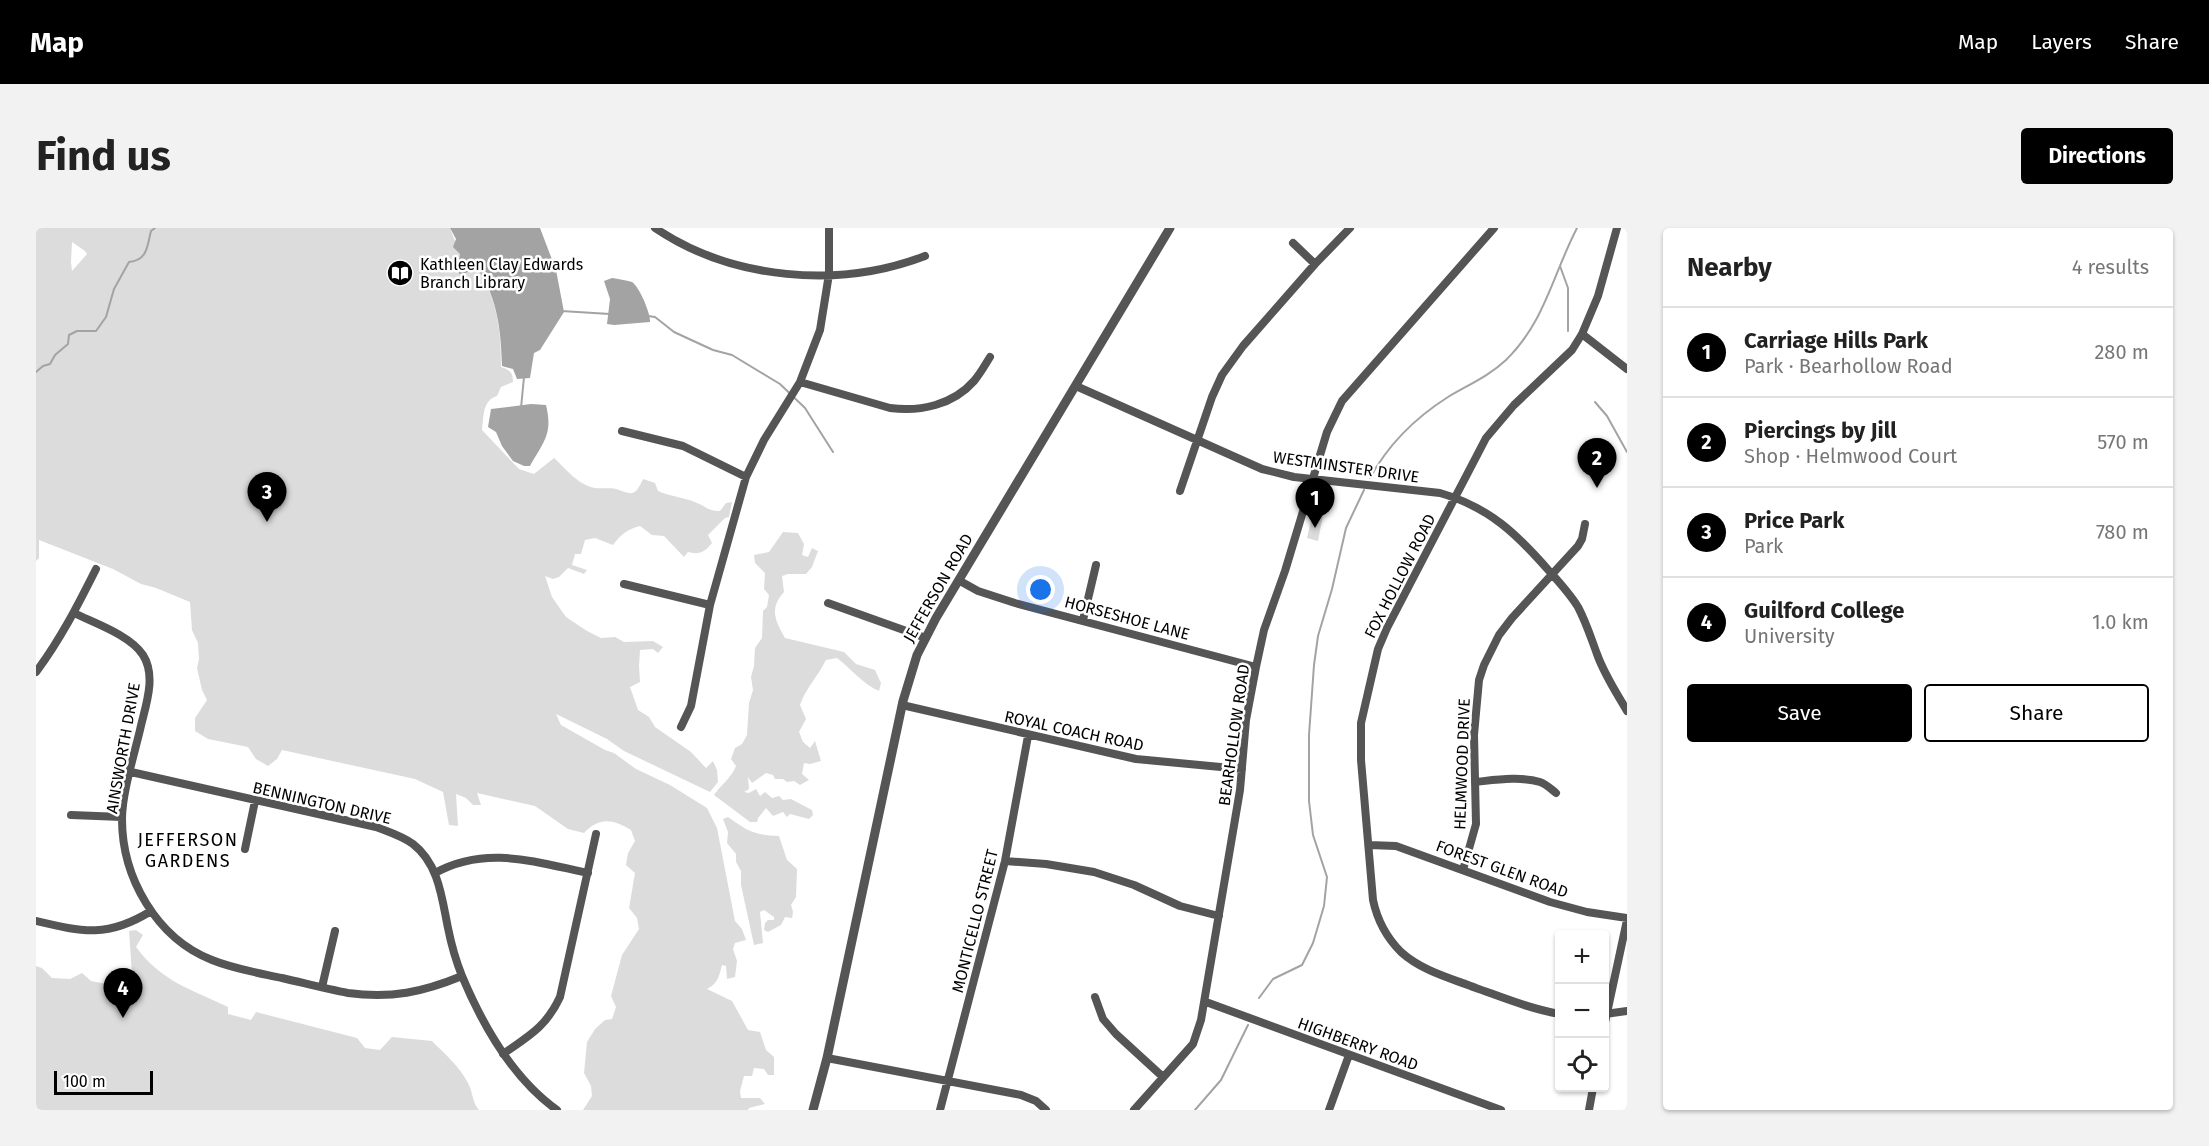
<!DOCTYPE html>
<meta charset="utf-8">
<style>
body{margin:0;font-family:"Fira Sans",sans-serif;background:#f2f2f2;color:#222}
.controls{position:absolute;right:18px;bottom:18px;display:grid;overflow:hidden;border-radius:6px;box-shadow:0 2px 4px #0004}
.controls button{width:54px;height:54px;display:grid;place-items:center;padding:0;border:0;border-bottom:2px solid #e0e0e0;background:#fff;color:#222;font:30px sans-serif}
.scale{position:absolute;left:18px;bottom:15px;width:99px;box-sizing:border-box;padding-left:6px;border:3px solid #000;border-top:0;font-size:16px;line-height:21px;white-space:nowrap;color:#000;-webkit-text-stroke:4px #fff;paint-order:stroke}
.you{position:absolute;left:1005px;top:362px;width:21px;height:21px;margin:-15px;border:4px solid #fff;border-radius:50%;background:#1a73e8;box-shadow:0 0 0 9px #1a73e833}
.badge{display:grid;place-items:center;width:39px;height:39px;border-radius:50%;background:#000;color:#fff;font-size:20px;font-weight:700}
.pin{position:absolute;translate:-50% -50px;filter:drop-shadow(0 2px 3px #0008)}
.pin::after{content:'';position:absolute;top:32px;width:21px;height:18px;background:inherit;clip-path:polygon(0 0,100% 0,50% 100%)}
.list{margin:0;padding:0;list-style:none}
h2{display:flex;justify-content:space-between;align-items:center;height:78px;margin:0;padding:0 24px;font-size:26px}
h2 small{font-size:20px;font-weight:400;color:#767676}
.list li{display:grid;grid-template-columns:39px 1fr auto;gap:18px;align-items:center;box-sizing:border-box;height:90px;padding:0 24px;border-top:2px solid #e0e0e0}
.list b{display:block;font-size:22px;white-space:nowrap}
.list p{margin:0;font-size:20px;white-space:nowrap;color:#767676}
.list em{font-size:20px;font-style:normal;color:#767676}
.actions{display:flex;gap:12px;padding:18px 24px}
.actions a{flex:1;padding:14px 0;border:2px solid #000;border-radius:6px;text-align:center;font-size:21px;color:#000}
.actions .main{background:#000;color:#fff}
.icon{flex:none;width:33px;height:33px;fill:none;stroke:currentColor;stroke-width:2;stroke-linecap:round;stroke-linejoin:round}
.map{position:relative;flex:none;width:1591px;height:882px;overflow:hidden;border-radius:6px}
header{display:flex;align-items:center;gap:36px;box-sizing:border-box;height:84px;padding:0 30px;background:#000;color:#fff}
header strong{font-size:28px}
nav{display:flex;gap:33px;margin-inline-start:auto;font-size:21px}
.intro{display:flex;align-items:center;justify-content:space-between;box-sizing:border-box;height:144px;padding:0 36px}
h1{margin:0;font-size:42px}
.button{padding:15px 27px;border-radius:6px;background:#000;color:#fff;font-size:21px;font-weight:700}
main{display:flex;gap:36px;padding:0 36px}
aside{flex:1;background:#fff;border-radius:6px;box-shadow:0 2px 4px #0004}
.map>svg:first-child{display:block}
.green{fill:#dcdcdc;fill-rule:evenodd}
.water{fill:#a3a3a3}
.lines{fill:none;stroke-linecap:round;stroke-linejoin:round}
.stream{stroke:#a3a3a3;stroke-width:2}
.minor{stroke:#555;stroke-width:8}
.tertiary{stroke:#555;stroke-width:9}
.labels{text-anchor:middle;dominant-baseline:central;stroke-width:5;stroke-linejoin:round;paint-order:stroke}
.poi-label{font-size:16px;fill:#000;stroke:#fff;text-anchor:start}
.street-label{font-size:16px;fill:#000;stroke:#fff}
.neighbourhood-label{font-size:18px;letter-spacing:1.5px;fill:#000;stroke:#fff}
</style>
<header>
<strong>Map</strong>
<nav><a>Map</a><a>Layers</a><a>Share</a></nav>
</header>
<div class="intro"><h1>Find us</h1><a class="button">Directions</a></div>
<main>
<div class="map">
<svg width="1591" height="882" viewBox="0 0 1591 882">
<rect width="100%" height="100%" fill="#fff"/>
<path class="green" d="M0,0h414l10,26 -3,15 3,6 11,-4h8c19,30 22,62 22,96 9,3 12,5 12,15l-12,5 -4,9c-15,5 -13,20 -15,34l37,39 15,5 20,-16c12,11 24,27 41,30 8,1 17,-1 24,2 15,6 17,4 24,-11l12,4 3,8c13,6 26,6 39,12 10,4 11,8 23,8l6,-8 6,-1 -3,15 -4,1 -17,17 4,8c-7,9 -13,12 -24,9l-4,5 -20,-21 -12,-1 -12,-9c-12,3 -19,8 -27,19l-18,-7 -10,2 -4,14h-6l-3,11 15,5 -3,4 -16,-6 -9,9 -6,2 -8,-3 7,21 14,20 21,14 14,7 14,-1 9,5 29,-1 10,6 -5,6 -5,-4 -13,1 -1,16 1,16 -10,5 8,23 11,7 6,10 36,25 15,16 7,-7 4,9 1,12 -8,10 -86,-41 -17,-12 -51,-25 5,11 44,25 9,3 22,16 34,16 37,23 10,20 18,93 7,8 4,11 -11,3 -2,6 4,12 -2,16 -8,2 -1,-13 -4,-1c-3,12 -4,18 -15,24l25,12 16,29 12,2 6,18 8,7v18h-6l-4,-6 -10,-1 -2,8h-8l-4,15 1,7h19l5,6 -16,4 -1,2h-165l9,-14 -1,-10 -7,-13 3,-31 8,-13 10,-9 7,-1 4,-12 -5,-11 11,-41 17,-26 -2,-11 -8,-10 6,-35 -9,-8 2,-12 7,-12 -4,-11c-19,-11 -31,-13 -47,3l-16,-4 -33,-23 -58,-13 4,12h-8l-7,-7 -10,-4 2,32 -9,-1 -6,-33 -28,-13 -133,-29 -5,9 -9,7 -12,-7 -8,-12 -40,-8 -13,-8v-13l12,-18 -5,-10 -5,-22 2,-9 -1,-16 -6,-13 -2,-28 -34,-14 -15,-4 -28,-15 -74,-29v18l-3,3zM36,14l13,9 2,3 -15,17 -1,-9z
M1284,285l3,2 -5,26 -11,-3 4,-17 5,-7z
M747,304l15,1 6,11 -2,11 6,2 4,-9 6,3 -6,16 -6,7h-18l-6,2 2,16c-15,17 -9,28 1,46l59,14 12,12 19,6 6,13 -2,8c-15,-6 -29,-23 -42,-33l-11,2c-8,16 -20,28 -26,45l6,14 -7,13 4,10 7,6 5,-7 6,20 -11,3 -6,-1 -2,11 7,6 -9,5 -6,-4 -7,1 -4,-3h-8l-2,-4 -7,-2 -14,10 -4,-6 1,12 -5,3 5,1 7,-4 4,7 5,-4 7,6 7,-2 4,4 8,-1 21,11 1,5 -4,4 -19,-5 -3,3 -4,-5 -10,4 -7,-8 -8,10 -1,4h-7l-36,-27c7,-10 18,-18 22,-29l-5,-7 4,-11 7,-4 5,-9 2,-32 4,-13 -2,-13 3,-11 1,-18 7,-10 1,-27 4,-4 2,-12 -5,-6 1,-16 -10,-10 -1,-8 15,-3z
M692,589c20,14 25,18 51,19l8,24 10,9 -1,28 -5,8 2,7 -1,6 -7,-1 -4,8 -13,7 -4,-2 1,-7 3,-3h6v-3l-10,-7 -4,2 3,31 -9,2 -13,-60v-14l-5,-9v-8l-9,-11 1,-11 -5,-13z
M100,702l7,5 -7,12c26,35 55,42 92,60v7l23,6 5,-8 101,26 8,10 15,2 12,-13 40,4c13,13 28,26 36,42 5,9 4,19 11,27h-443v-144l6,2 10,10 18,1 12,-6 9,8 25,5 16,-12 -3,-43z"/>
<path class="water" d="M414,0h90l16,42 8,42 -24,38 -6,3 -4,25 -13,1 -4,-10 -11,-3c-1,-34 -4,-66 -23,-95h-8l-11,4 -3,-6 3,-15 -7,-7 3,-8z
M576,50c6,1 14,2 20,4 7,4 19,32 18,40l-36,3 -7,-1 3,-25 -6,-18z
M495,176l15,1c7,29 -2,36 -16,61h-6l-11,-5 -11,-15 -6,-14 -8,-5 3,-18z"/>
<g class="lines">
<path class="stream" d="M1524,38l8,22v43
M525,83l49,3
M612,88l7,1 19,15 39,18 19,5 48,29 25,24 28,44
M0,144l7,-6 7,-2 5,-9 13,-11 1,-9 8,-4h19l10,-14 8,-28 15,-27c19,-2 18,-16 22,-31l4,-3
M1559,174l12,14 20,36
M485,180l3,-31
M1334,250c19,-35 45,-60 78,-81 20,-12 41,-21 58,-37 39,-38 47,-86 71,-132
M1223,770l14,-19 29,-14 11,-22 11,-37 3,-29 -14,-42 -4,-34v-66l5,-70 4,-29 14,-47 14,-61 18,-38
M1159,882l26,-30 27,-55"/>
<path class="minor" d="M619,0c77,52 184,61 270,28
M1257,15l22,21
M1546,106l45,35
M764,154l90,26c30,4 63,-3 84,-27 6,-7 11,-16 16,-24
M1040,158l186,83 32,8 146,16c49,14 77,41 110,79 10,11 20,22 28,35 8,15 13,31 19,47 7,20 19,38 30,57
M586,203l61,15 63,31
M1144,263l32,-94 10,-22 21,-29 72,-82 35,-36
M924,353l18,10 37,12 241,64
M588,356l86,21
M792,375l98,35
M38,385c20,10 56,22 69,42 14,22 2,52 -3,75 -6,25 -18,64 -18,89 0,58 34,119 90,141 22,9 47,13 70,18 22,5 44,11 66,15 43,6 75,-1 114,-17
M1047,392l13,-55
M0,444c24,-32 42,-67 60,-103
M866,477l234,54 106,10
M645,499l10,-21 19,-101 36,-128 18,-37 36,-58 20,-52 9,-56v-46
M95,544l245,55c13,5 26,9 37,17 26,20 29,55 35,84 3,15 8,33 14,48 21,50 50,102 95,134
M1439,554c20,-2 45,-6 65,0 6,2 11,7 16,11
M35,587l51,2
M1333,617l27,1 154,56 37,10 40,6
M209,621l10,-48
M969,633l41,3 48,8 40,13 46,21 39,10
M1427,642l13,-46 -2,-89 5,-55 5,-15 15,-30 13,-17 66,-72 4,-7 3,-15
M399,645c51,-28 100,-11 153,0
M0,693c47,11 72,17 115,-10
M286,759l13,-56
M1059,769l8,22 13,15 47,43
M1170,774l295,108
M1524,786c-29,-5 -56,-16 -84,-26 -26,-10 -54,-17 -75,-36 -14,-14 -24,-33 -28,-52l-12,-140v-37l17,-74 9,-21 99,-190 28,-33 58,-55 10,-16 16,-38 19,-68
M1569,786l22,-3
M1568,799l23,-107
M467,826c26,-18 43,-27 57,-57l36,-163
M791,830l194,37 15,6 10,9
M904,882l65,-249 23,-125
M1098,882l59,-66 8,-24 39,-230 6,-70 10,-53 8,-37 21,-59 42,-139 15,-31 152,-173
M1293,882l20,-55
M1553,882l4,-22"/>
<path class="tertiary" d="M777,882l14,-52 76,-357 14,-46 19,-37 234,-390"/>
</g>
<defs>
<g id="library-disc" transform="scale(1.35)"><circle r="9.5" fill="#000" stroke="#fff"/><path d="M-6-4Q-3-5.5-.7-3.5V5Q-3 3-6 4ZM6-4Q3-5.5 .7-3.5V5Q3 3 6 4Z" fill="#fff"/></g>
</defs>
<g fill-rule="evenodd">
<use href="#library-disc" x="364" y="45"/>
</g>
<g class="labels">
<g class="poi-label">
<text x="384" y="36">Kathleen Clay Edwards<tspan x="384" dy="18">Branch Library</tspan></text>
</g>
<g class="street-label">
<text transform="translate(1310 239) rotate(8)">WESTMINSTER DRIVE</text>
<text transform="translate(1364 348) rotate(-63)">FOX HOLLOW ROAD</text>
<text transform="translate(902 360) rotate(-60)">JEFFERSON ROAD</text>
<text transform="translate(1091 390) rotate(15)">HORSESHOE LANE</text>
<text transform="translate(1038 503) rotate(12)">ROYAL COACH ROAD</text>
<text transform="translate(1198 507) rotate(-82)">BEARHOLLOW ROAD</text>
<text transform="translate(87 520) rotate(-80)">AINSWORTH DRIVE</text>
<text transform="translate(1426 536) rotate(-88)">HELMWOOD DRIVE</text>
<text transform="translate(286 575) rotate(13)">BENNINGTON DRIVE</text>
<text transform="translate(1466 641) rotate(20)">FOREST GLEN ROAD</text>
<text transform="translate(939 693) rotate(-76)">MONTICELLO STREET</text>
<text transform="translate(1322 816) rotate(20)">HIGHBERRY ROAD</text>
</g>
<g class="neighbourhood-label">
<text x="152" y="612">JEFFERSON<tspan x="152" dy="21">GARDENS</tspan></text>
</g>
</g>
</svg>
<div class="controls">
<button>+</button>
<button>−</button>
<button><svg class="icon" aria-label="locate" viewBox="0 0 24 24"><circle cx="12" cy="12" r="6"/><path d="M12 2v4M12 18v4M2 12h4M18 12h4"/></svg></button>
</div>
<div class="scale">100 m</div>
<div class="you"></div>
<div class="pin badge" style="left:1279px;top:300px">1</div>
<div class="pin badge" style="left:1561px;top:260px">2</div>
<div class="pin badge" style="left:231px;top:294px">3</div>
<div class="pin badge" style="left:87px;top:790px">4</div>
</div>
<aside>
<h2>Nearby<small>4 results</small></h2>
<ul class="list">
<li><span class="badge">1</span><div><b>Carriage Hills Park</b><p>Park · Bearhollow Road</p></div><em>280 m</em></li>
<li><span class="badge">2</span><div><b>Piercings by Jill</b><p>Shop · Helmwood Court</p></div><em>570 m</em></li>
<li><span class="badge">3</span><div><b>Price Park</b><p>Park</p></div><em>780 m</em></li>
<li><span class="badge">4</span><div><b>Guilford College</b><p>University</p></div><em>1.0 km</em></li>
</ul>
<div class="actions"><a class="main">Save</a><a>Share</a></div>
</aside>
</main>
